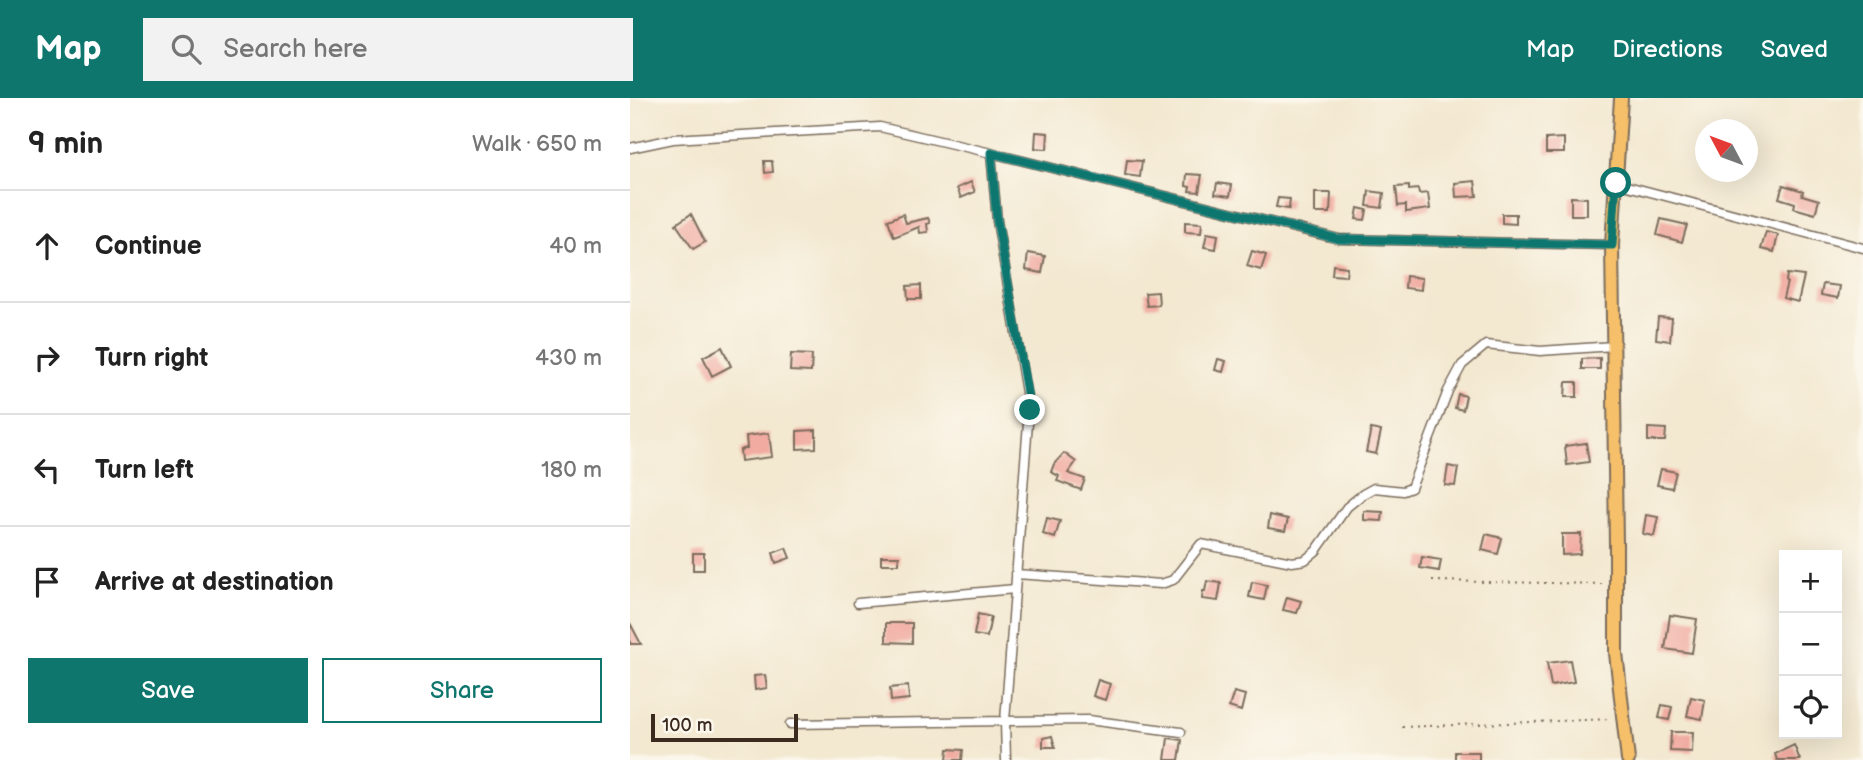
<!DOCTYPE html>
<meta charset="utf-8">
<style>
body{margin:0;font-family:"Balsamiq Sans",sans-serif;background:#f2f2f2;color:#222}
.controls{position:absolute;right:21px;bottom:21px;display:grid;overflow:hidden;border-radius:0px;box-shadow:0 7px 28px #0002}
.controls button{width:63px;height:63px;display:grid;place-items:center;padding:0;border:0;border-bottom:2px solid #e0e0e0;background:#fff;color:#222;font:35px sans-serif}
.compass{position:absolute;left:1065px;top:21px;width:63px;height:63px;border-radius:50%;background:#fff;box-shadow:0 7px 28px #0002;rotate:311deg}
.scale{position:absolute;left:21px;bottom:18px;width:147px;box-sizing:border-box;padding-left:7px;border:4px solid #3b2a1e;border-top:0;font-size:19px;line-height:24px;white-space:nowrap;color:#3b2a1e;-webkit-text-stroke:5px #fbf7ec;paint-order:stroke}
.stop{position:absolute;width:21px;height:21px;margin:-16px;border:5px solid #0f766e;border-radius:50%;background:#fff}
.stop.end{background:#0f766e;border-color:#fff;box-shadow:0 2px 7px #0008}
.list{margin:0;padding:0;list-style:none}
h2{display:flex;justify-content:space-between;align-items:center;height:91px;margin:0;padding:0 28px;font-size:30px}
h2 small{font-size:23px;font-weight:400;color:#767676}
.list li{display:grid;grid-template-columns:46px 1fr auto;gap:21px;align-items:center;box-sizing:border-box;height:112px;padding:0 28px;border-top:2px solid #e0e0e0}
.list b{display:block;font-size:26px;white-space:nowrap}
.list em{font-size:23px;font-style:normal;color:#767676}
.actions{display:flex;gap:14px;padding:21px 28px}
.actions a{flex:1;padding:16px 0;border:2px solid #0f766e;border-radius:0px;text-align:center;font-size:24px;color:#0f766e}
.actions .main{background:#0f766e;color:#fff}
.icon{flex:none;width:38px;height:38px;fill:none;stroke:currentColor;stroke-width:2;stroke-linecap:round;stroke-linejoin:round}
.map{position:relative;flex:none;width:1233px;height:662px;overflow:hidden}
header{display:flex;align-items:center;gap:42px;box-sizing:border-box;height:98px;padding:0 35px;background:#0f766e;color:#fff}
header strong{font-size:33px}
nav{display:flex;gap:38px;margin-inline-start:auto;font-size:24px}
.search{width:490px;height:63px;background:#f2f2f2;display:flex;align-items:center;gap:18px;box-sizing:border-box;padding:0 24px;border-radius:0px;color:#767676;font-size:26px}
main{display:flex}
aside{flex:1;background:#fff}
.map>svg:first-child{display:block}
.building{fill:#f1aba1}
.lines{fill:none;stroke-linecap:round;stroke-linejoin:round}
.minor-casing{stroke:#7b6c5c;stroke-width:11}
.primary-casing{stroke:#7b6c5c;stroke-width:16}
.path{stroke:#7b6c5c;stroke-width:2;stroke-dasharray:2 5;stroke-linecap:butt}
.minor{stroke:#fff;stroke-width:8}
.primary{stroke:#f6c06b;stroke-width:12}
.route{stroke:#0f766e;stroke-width:9}
</style>
<header>
<strong>Map</strong>
<div class="search"><svg class="icon" aria-label="search" viewBox="0 0 24 24"><circle cx="10" cy="10" r="6"/><path d="M15 15l6 6"/></svg>Search here</div>
<nav><a>Map</a><a>Directions</a><a>Saved</a></nav>
</header>
<main>
<aside>
<h2>9 min<small>Walk · 650 m</small></h2>
<ul class="list">
<li><svg class="icon" aria-label="ahead" viewBox="0 0 24 24"><path d="M12 20V5M6 11l6-6 6 6"/></svg><div><b>Continue</b></div><em>40 m</em></li>
<li><svg class="icon" aria-label="right" viewBox="0 0 24 24"><path d="M7 20v-9h11M14 6l5 5-5 5"/></svg><div><b>Turn right</b></div><em>430 m</em></li>
<li><svg class="icon" aria-label="left" viewBox="0 0 24 24"><path d="M17 20v-9H6M10 6l-5 5 5 5"/></svg><div><b>Turn left</b></div><em>180 m</em></li>
<li><svg class="icon" aria-label="arrive" viewBox="0 0 24 24"><path d="M6 21V4h12l-3 4 3 4H6"/></svg><div><b>Arrive at destination</b></div></li>
</ul>
<div class="actions"><a class="main">Save</a><a>Share</a></div>
</aside>
<div class="map">
<svg width="1233" height="662" viewBox="0 0 1233 662">
<rect width="100%" height="100%" fill="#fbf7ec"/>
<filter id="ink" filterUnits="userSpaceOnUse"><feTurbulence type="fractalNoise" baseFrequency=".0143" numOctaves="2"/><feDisplacementMap in="SourceGraphic" scale="14" xChannelSelector="R" yChannelSelector="G"/><feConvolveMatrix kernelMatrix="1 2 1 2 8 2 1 2 1" color-interpolation-filters="sRGB"/></filter>
<filter id="wash" filterUnits="userSpaceOnUse"><feTurbulence type="fractalNoise" baseFrequency=".00686" numOctaves="4" result="noise"/><feDisplacementMap in="SourceGraphic" scale="28" xChannelSelector="R" yChannelSelector="G"/><feGaussianBlur stdDeviation="1.57" result="paint"/><feColorMatrix in="noise" values="0 0 0 0 0 0 0 0 0 0 0 0 0 0 0 0 0 1.4 0 .05"/><feComposite in="paint" operator="in"/></filter>
<g filter="url(#wash)">
<rect width="100%" height="100%" fill="#f3e8d0"/>
<g id="blocks">
<path class="building" d="M406,34l12,1 -1,16 -12,-1z
M934,40v15h-18v-14z
M497,62l15,1 -2,16 -15,-2z
M134,63h8l1,11 -8,1z
M557,76l15,1 -3,17 -10,-1 1,-4 -4,-1z
M845,83l2,15 -21,1 -1,-14z
M341,84l4,10 -14,6 -4,-10z
M587,85l15,2 -2,11 -15,-2z
M1153,87l20,6 -1,4 17,5 -4,14 -21,-6 1,-5 -16,-5z
M779,88v4l9,-1 1,5 9,-1 2,16 -24,3v-7l-8,1 -2,-19z
M739,93l15,2 -2,15 -15,-2z
M685,95h16l-1,20h-15z
M941,99l16,1v17h-16z
M648,100l12,1 -1,10 -13,-2z
M728,110l9,2 -2,10 -9,-1z
M61,116l14,28 -12,7 -17,-25z
M273,116l3,9 22,-5 2,5 -3,1 1,8 -8,1 -1,-6 -25,10 -6,-17z
M872,116h14v10l-14,-1z
M1031,121l26,6 -5,17 -25,-7z
M555,124l17,1 -1,10 -16,-1z
M1136,134l12,3 -4,17 -13,-3z
M577,135l11,2 -2,14 -12,-2z
M622,153l14,4 -5,15 -14,-4z
M398,155l17,3 -3,17 -16,-3z
M703,167l14,2 -1,9 -14,-1z
M1157,176l17,2 -6,26 -15,-4 4,-16 -1,-1z
M776,178l16,2 -1,12 -16,-2z
M1193,186l17,2 -2,12 -17,-3z
M291,187v14h-13l-1,-13z
M528,194l1,13 -12,1 -2,-13z
M1028,219l14,1 -2,23 -14,-2z
M92,249l9,19 -19,10 -9,-19z
M161,256l21,1 -1,17 -21,-1z
M970,260v11h-18v-10z
M588,261l8,2 -3,11 -8,-2z
M936,284h11v15h-12z
M828,296l8,2 -3,14 -8,-2z
M1018,330l18,1 -1,12h-17z
M741,331l10,2 -5,23 -10,-2z
M186,332v18l-19,1v-18z
M139,335l3,24 -31,4 -1,-11 7,-2 -1,-12z
M956,345l3,19 -22,3 -2,-19z
M434,355l12,9 -8,11 17,6 -4,11 -24,-9 2,-5 -8,-4 3,-8z
M818,368l10,2 -3,18 -10,-1z
M1031,371l15,3 -4,16 -15,-3z
M734,413l19,1 -1,9 -18,-1z
M640,417l18,4 -3,12 -17,-3z
M1016,417l12,2 -4,19 -11,-2z
M417,420l13,3 -5,17 -12,-4z
M856,436l16,4 -4,16 -16,-4z
M932,436h19l-1,20 -18,1z
M156,450l4,10 -14,5 -3,-10z
M63,455h11v17h-11z
M251,458h18v8h-18z
M792,459l19,3 -2,11 -19,-3z
M577,483l14,2 -3,18 -16,-2 1,-8h2z
M622,484l15,3 -3,15 -15,-3z
M657,499l14,4 -4,12 -14,-3z
M348,516l13,3 -4,20 -13,-2z
M1040,517l27,4 -5,34 -27,-4z
M0,525l11,21h-11z
M256,525h26v20l-26,-1z
M940,562l4,22 -23,4 -4,-23z
M135,577l2,13 -12,2 -1,-14z
M468,582l12,4 -5,16 -12,-4z
M278,588l1,13 -18,2 -1,-13z
M604,594l11,3 -4,16 -12,-4z
M1061,599l14,3 -3,19 -15,-3z
M1032,607l10,2 -3,13 -10,-2z
M1041,634h22l-1,20 -22,-1z
M422,638l3,11h-12v-9z
M538,640l14,2 -3,20h-14z
M1164,647l6,15h-23l-2,-6z
M318,651l15,1 -1,10h-15z
M825,654h24v8h-24z"/>
</g>
</g>
<g filter="url(#ink)">
<use href="#blocks" fill-opacity="0" stroke="#7b6c5c" stroke-width="2"/>
<g class="lines">
<g class="minor-casing">
<path id="minor" d="M0,50l43,-9 207,-12 111,26 348,86 273,6
M361,55l6,68 32,189 -24,311 1,39
M986,85l247,65
M386,476l145,10 12,-4 28,-36 91,18 13,-2 11,-9 31,-44 16,-13 11,-6 29,3 8,-3 37,-97 14,-26 24,-20 54,6 74,-5
M228,505l157,-14
M160,626l298,-4 93,12"/>
</g>
<g class="primary-casing">
<path id="primary" d="M991,0l-9,147 4,300v108l12,107"/>
</g>
<path class="path" d="M802,483l172,3
M772,629l209,-8"/>
<use href="#minor" class="minor"/>
<use href="#primary" class="primary"/>
</g>
</g>
<g class="lines" filter="url(#ink)">
<path class="route" d="M400,312l-33,-190 -6,-67 348,86 273,6 4,-62"/>
</g>
</svg>
<div class="controls">
<button>+</button>
<button>−</button>
<button><svg class="icon" aria-label="locate" viewBox="0 0 24 24"><circle cx="12" cy="12" r="6"/><path d="M12 2v4M12 18v4M2 12h4M18 12h4"/></svg></button>
</div>
<svg class="compass" viewBox="-18 -18 36 36"><path d="M0-13l5 13h-10z" fill="#e53935"/><path d="M0 13l5-13h-10z" fill="#767676"/></svg>
<div class="scale">100 m</div>
<div class="stop" style="left:986px;top:85px"></div>
<div class="stop end" style="left:400px;top:312px"></div>
</div>
</main>
